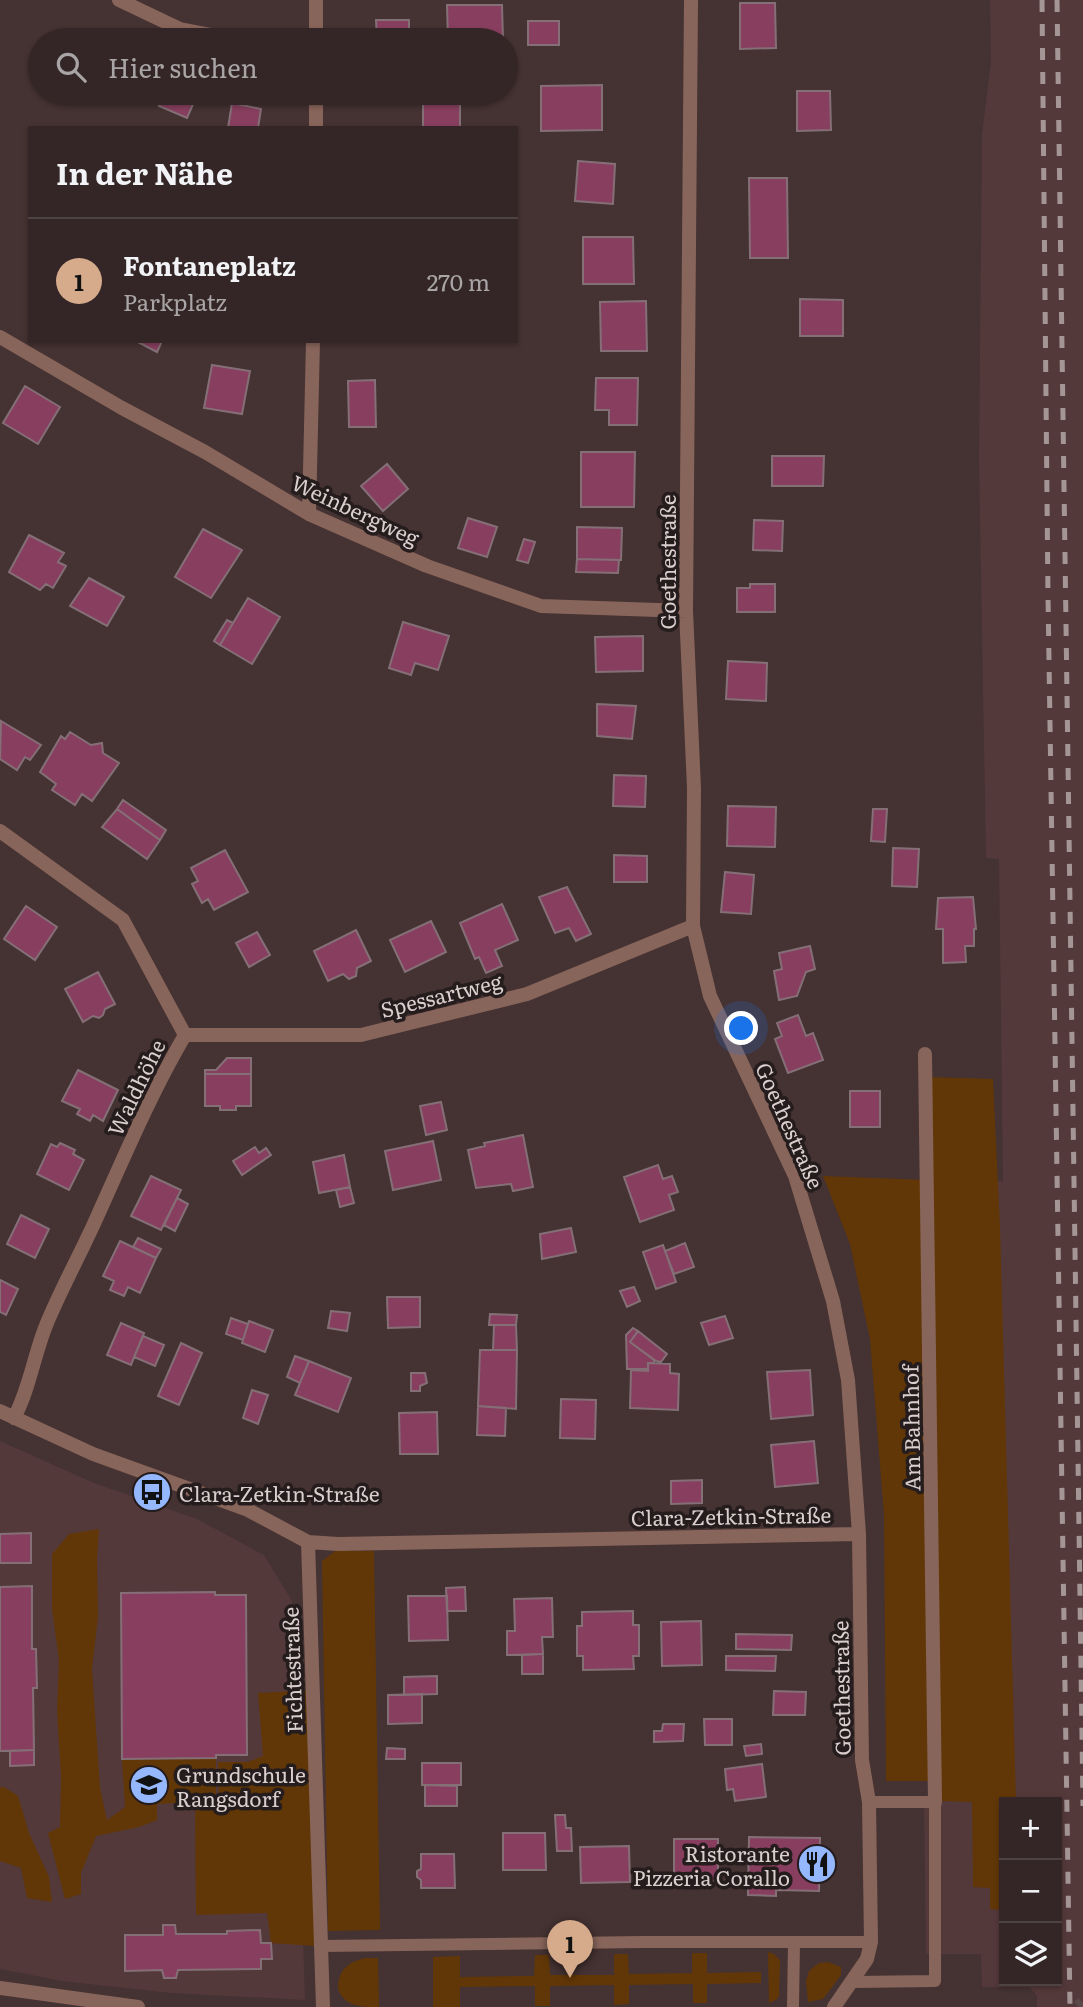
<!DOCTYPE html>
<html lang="de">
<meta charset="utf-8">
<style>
body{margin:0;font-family:Literata,serif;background:#3c2e2e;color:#f1f3f6}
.controls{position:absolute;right:21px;bottom:21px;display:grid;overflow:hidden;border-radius:0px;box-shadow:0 2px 5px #0004}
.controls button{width:63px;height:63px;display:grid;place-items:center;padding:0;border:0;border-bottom:2px solid #4e4343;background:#342626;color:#f1f3f6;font:35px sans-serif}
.you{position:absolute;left:742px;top:1029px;width:24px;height:24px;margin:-18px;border:5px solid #fff;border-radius:50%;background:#1a73e8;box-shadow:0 0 0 10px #1a73e833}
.badge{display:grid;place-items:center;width:46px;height:46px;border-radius:50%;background:#d6ab8b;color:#111;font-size:23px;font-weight:700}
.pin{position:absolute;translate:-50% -58px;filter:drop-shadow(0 2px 4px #0008)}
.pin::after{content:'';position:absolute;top:37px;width:24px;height:21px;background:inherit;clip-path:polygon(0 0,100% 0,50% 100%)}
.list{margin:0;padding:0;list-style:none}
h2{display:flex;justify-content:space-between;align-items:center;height:91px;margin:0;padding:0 28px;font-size:30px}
h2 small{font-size:23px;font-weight:400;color:#a9a5a7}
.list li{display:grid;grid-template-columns:46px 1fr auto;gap:21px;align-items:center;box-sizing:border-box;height:126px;padding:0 28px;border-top:2px solid #4e4343}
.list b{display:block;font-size:26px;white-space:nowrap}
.list p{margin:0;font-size:23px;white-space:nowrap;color:#a9a5a7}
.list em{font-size:23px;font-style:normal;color:#a9a5a7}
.icon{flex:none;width:38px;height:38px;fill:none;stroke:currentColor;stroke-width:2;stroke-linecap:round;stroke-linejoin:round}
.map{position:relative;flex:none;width:1083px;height:2007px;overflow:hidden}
.search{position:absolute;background:#342626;box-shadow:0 2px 5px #0004;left:28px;top:28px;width:490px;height:77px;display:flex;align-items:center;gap:18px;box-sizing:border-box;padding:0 24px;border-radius:38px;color:#a9a5a7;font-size:26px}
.panel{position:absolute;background:#342626;box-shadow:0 2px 5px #0004;left:28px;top:126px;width:490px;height:217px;border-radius:0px}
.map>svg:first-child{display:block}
.built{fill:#54393a;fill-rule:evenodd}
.green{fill:#623707}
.building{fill:#883f5f;stroke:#846f77;stroke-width:2}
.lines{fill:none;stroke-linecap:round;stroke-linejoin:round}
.secondary-tunnel{stroke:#5b4949;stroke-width:14;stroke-dasharray:14 7;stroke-linecap:butt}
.lane{stroke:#88655a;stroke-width:12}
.street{stroke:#88655a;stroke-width:14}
.rail{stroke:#a59696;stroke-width:5;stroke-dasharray:12 12;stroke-linecap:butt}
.labels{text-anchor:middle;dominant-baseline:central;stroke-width:7;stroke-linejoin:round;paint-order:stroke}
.street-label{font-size:21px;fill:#dacece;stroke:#251c1d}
.poi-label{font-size:21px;fill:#dacece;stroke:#251c1d;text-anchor:start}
</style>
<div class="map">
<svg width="1083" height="2007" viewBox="0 0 1083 2007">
<rect width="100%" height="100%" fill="#453232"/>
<path class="built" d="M990,0h93v2007h-46v-11l-8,-9h-47l-1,-33h-55l-2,-154 15,1 -5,-619 69,-1 -4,-322 -13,-1 -7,-398 3,-325 9,-73zM1004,1802h53v179h-53z
M0,1441l94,42 103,36 67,36 28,46 13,399 -134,-7 -109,-12 -62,-12z"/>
<path class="green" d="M929,1077l64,2 7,148 16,575h-12v108l-14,-1v-21l-17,-1 -1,-85 -32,-1 -2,-20h-52l-2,-266 -14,-176 -20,-95 -27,-68 103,4z
M99,1529l-2,30 1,58 -6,52 8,119 7,32 18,-13 -3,-48 94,-1v41l3,1 -1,-38h30l15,-6 -5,-63 55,-3 2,256 -44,-3 -4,-30 -71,2 -1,-111 14,-3 -52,3v16l-18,7 -43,9 -15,37v21l-16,5 -17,-66 12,-6 1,-51 -4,-65 2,-51 -7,-51v-55l17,-20z
M335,1551h39l6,379 -52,1 -6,-370z
M0,1787h4l14,9 11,37 20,44 3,25 -25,-4 -6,-30 -21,-7z
M768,1952l6,2 6,6 -1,36 -3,4 -7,3z
M692,1953h15v20l54,-1v11l-54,1v19h-14v-19l-64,1v19l-15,1v-20l-64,1v20h-15v-20l-75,1v20h-27v-50l27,-1v21l74,-1 1,-21h14l1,20h64v-21h14l1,20 63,-1z
M365,1958h13l1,49c-18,0 -34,0 -41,-18 0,-19 10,-27 27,-31z
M828,1962l13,5v8l-18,24 -15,3 -2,-21 3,-10 10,-8z"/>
<path class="building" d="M740,3h35l1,45 -36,1z
M447,5h55l1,35h-55z
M376,20h33v20h-32z
M528,21h31v24h-31z
M602,85v45l-61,1v-45z
M797,91h33l1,39 -34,1z
M165,93h33l-11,25 -28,-12z
M460,94v34h-37v-33z
M232,103l29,6 -3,19h-30z
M578,161l37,3 -2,40 -38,-3z
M749,178h38l1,80h-38z
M583,237h50l1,47h-51z
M800,299l43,1v36h-43z
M646,301l1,50h-46l-1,-49z
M136,341h26l-5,11z
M212,365l38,6 -8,43 -38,-6z
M596,378h42l-1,47h-28v-15h-14z
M375,380l1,47h-27l-1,-46z
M25,386l35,21 -22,37 -35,-21z
M581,452h54l-1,55h-53z
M772,456h52l-1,30h-51z
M387,464l21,25 -25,22 -22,-25z
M468,518l29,9 -10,30 -29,-9z
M754,520l29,1 -1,30 -29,-1z
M577,527l45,1 -1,32 -44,-1z
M203,529l39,21 -31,48 -36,-21z
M29,535l35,18 -6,9 8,4 -13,22 -7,-4 -6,6 -31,-18z
M524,539l11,3 -7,21 -11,-3z
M577,559l42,1 -1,13 -42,-1z
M89,578l35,19 -17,29 -37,-20z
M750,584h25v28h-38v-24h13z
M248,598l32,19 -28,47 -32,-19z
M227,620l6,3 -13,22 -6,-4z
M403,622l46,14 -11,34 -23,-7 -4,12 -22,-7z
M643,636v35l-47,1 -1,-35z
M728,661l39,2 -1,38 -40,-2z
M597,704l39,2 -4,33 -35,-3z
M1,721l40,24 -11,15 -5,-3 -8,13 -17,-11z
M70,732l21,13 11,-2 1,10 16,10 -27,38 -10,-7 -7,11 -23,-15 4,-6 -16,-12 21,-36 4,3z
M614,775l32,1 -1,31 -32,-1z
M123,800l43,30 -6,10 -43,-31z
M728,806l48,1 -1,40 -48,-1z
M117,809l43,31 -13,19 -45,-32z
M873,809h14l-2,33 -14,-1z
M893,848l26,1 -2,38 -25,-1z
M225,850l23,42 -34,18 -6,-11 -6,4 -10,-19 6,-3 -7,-13z
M614,855l33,1v26h-33z
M725,872l29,3 -3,39 -30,-2z
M567,887l24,47 -15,7 -7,-13 -14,5 -16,-36z
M973,897l3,32h-2v17h-9l1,16 -23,1v-34h-7l2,-31z
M502,904l16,36 -23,10 7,16 -16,7 -7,-16 -4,2 -15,-36z
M26,906l31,21 -22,33 -31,-21z
M431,921l15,31 -41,20 -15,-32z
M356,930l15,31 -14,7 -1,8 -7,3 -6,-5 -15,7 -14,-30z
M257,932l13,23 -21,12 -13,-24z
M810,946l5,23 -9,3 -9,24 -18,4 -5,-29 8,-2 -3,-16z
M98,972l17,32 -10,5 -2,6 -4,3 -6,-2 -10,6 -18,-33z
M798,1015l8,21 7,-3 10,27 -35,13 -13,-34 7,-3 -5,-13z
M227,1058h24v16h-46v-4h11z
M78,1070l40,20 -15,31 -10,-6 -3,6 -13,-7 3,-5 -18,-8z
M205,1074h46v32h-15v4h-16v-4h-15z
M850,1091h30v36h-30z
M441,1102l6,28 -21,5 -6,-29z
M523,1135l10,52 -20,4 -2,-7 -35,4 -8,-38 17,-4 -1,-3z
M433,1141l8,39 -48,10 -8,-39z
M60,1143l15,7 -2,4 11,6 -15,30 -32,-16 14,-30 6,3z
M255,1147l4,6 7,-5 5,7 -29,20 -9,-14z
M344,1155l6,32 -31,6 -6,-31z
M658,1165l5,14 9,-3 6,16 -9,3 5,15 -34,12 -16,-45z
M151,1176l30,14 -20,40 -30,-14z
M350,1187l4,16 -14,4 -4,-17z
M177,1198l11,6 -13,27 -11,-6z
M21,1215l28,14 -14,29 -28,-14z
M571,1228l5,24 -34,7 -2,-25z
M138,1238l23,11 -5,9 -23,-11z
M120,1241l36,17 -16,35 -12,-6 -4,9 -14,-6 4,-9 -11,-5z
M685,1243l9,24 -20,7 -9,-23z
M663,1245l13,37 -20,7 -13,-37z
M0,1280l18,9 -12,26 -6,-3z
M634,1287l6,14 -13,6 -7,-16z
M387,1297h33v30l-32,1z
M331,1311l19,2 -3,18 -19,-3z
M490,1314l27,1 -1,10h-27z
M725,1316l8,22 -24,7 -8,-22z
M231,1318l17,6 -5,16 -17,-6z
M249,1321l24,9 -8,22 -23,-9z
M121,1323l23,10 -13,32 -24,-10z
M494,1325h22l1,25h-24z
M633,1328l5,3 -8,11 24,18v3h-6v6h-21l-1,-34z
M638,1331l29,23 -6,8 -5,-1 -26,-19z
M143,1336l21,9 -9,21 -21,-9z
M181,1343l21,10 -23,52 -21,-9z
M480,1350h37l-1,59 -38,-3z
M295,1356l14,5 -9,22 -13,-6z
M309,1361l42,17 -13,34 -43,-17z
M648,1363l22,1v9l9,1 -1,36 -48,-2 1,-38 17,1z
M810,1370l3,45 -42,4 -4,-47z
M411,1373h14l2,10 -7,3v5h-9z
M252,1390l16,5 -10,29 -15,-6z
M561,1399l35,1 -1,39 -35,-1z
M478,1406l28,2 -1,28 -28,-1z
M437,1412l1,42h-38l-1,-41z
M814,1441l4,42 -43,4 -4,-42z
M702,1480v23l-31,1v-23z
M31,1533v30h-31v-29z
M32,1586v63h4l1,39h-4l1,62 -34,1v-164z
M465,1587l1,24h-19l-1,-23z
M215,1592v3h31l1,160h-31v3l-94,1 -1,-166z
M408,1596h39l1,44 -39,1z
M552,1598l1,39h-11l1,17 -36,1v-24h8l-1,-32z
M633,1611v14h6v31h-6l1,13 -51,1v-14h-6v-30h5v-14z
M701,1621l1,44 -40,1 -1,-44z
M736,1634l56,1 -1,15 -55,-1z
M543,1654v20h-21v-19z
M726,1656h50l-1,15 -49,-1z
M437,1676v18l-33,1v-18z
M774,1691l32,1 -1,23h-32z
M422,1694v29l-34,1v-29z
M704,1719h28v26h-27z
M663,1724h21l-1,17 -29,1v-11h8z
M761,1744l1,10 -16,2 -2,-10z
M387,1748l18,1v10h-19z
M34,1750v15l-24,1v-15z
M422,1763h39v22h-39z
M762,1764l4,33 -31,4 -2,-12 -6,1 -2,-21z
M425,1785l32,1v20h-32z
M555,1815h10l1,13h5l1,23h-15z
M503,1833h42l1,37h-43z
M749,1837l71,1 -1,53 -43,-1v6l-28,-1z
M674,1839h44v42h-44z
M629,1846l1,36 -49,1 -1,-36z
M421,1854h33l1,34h-34v-8l-4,-3v-6l4,-2z
M163,1925h12l1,9h51v-3l33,-1 1,13h10l1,16h-11v10l-83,1 -2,8h-12l-2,-8 -37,1v-36h38z"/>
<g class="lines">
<path class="secondary-tunnel" d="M1079,2007l4,-4"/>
<path class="lane" d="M321,1946l322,-4h228
M853,1982l82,-1v-179h-66
M793,2007l1,-64"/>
<path class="street" d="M119,0l61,29 57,11
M316,0v40
M691,0l-5,611 8,177 -1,138 17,70 85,180 38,125 15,79 11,154 3,226 7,42 2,140 -4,17 -33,48
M316,128v-35
M0,337l122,71 83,44 104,62 118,52 114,40 145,5
M309,514l4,-173
M0,831l123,89 62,115
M185,1035h176l166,-41 166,-68
M925,1054l10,748
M0,1411l93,43 155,56 60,32 30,2 521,-10
M14,1418c16,-30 20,-64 33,-95 15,-36 34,-70 50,-106 28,-62 54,-124 88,-182
M308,1542l15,465
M0,1988l138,19"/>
<path class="rail" d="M1042,0l6,596 22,1411
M1057,0l26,1806"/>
</g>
<defs>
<g id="bus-disc" transform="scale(2.0125)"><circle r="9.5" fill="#94b7fd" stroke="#251c1d"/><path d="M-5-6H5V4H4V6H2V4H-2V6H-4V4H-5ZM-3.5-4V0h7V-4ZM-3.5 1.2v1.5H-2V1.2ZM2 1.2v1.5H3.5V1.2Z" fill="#111"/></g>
<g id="school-disc" transform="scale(2.0125)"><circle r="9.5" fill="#94b7fd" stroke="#251c1d"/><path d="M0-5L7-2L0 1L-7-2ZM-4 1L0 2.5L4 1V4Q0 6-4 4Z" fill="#111"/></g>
<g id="restaurant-disc" transform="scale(2.0125)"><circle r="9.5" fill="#94b7fd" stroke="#251c1d"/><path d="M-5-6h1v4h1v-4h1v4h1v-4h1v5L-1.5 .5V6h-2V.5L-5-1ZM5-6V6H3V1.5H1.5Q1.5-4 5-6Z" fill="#111"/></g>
</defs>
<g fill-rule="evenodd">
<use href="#bus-disc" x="152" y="1492"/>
<use href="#school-disc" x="149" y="1785"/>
<use href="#restaurant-disc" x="817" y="1864"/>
</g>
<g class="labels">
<g class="street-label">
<text transform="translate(356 509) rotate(25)">Weinbergweg</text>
<text transform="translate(666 562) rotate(-90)">Goethestraße</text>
<text transform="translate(441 994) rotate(-14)">Spessartweg</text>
<text transform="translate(135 1087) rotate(-64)">Waldhöhe</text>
<text transform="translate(791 1125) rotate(66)">Goethestraße</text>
<text transform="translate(910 1428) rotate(-91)">Am Bahnhof</text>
<text transform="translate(731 1515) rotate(-1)">Clara-Zetkin-Straße</text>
<text transform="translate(291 1670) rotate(-92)">Fichtestraße</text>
<text transform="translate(840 1688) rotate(-91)">Goethestraße</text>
</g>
<g class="poi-label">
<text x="179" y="1492">Clara-Zetkin-Straße</text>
<text x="176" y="1773">Grundschule<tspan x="176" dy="24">Rangsdorf</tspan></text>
<text x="790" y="1852" text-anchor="end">Ristorante<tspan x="790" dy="24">Pizzeria Corallo</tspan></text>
</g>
</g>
</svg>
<div class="controls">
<button>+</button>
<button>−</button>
<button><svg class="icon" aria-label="layers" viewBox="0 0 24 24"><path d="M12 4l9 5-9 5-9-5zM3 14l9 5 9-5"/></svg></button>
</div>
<div class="you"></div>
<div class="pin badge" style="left:570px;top:1978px">1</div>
<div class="search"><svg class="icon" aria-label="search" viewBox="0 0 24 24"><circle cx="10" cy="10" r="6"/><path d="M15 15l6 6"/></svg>Hier suchen</div>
<section class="panel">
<h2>In der Nähe<small></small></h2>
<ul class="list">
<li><span class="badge">1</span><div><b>Fontaneplatz</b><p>Parkplatz</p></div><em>270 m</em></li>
</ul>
</section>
</div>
